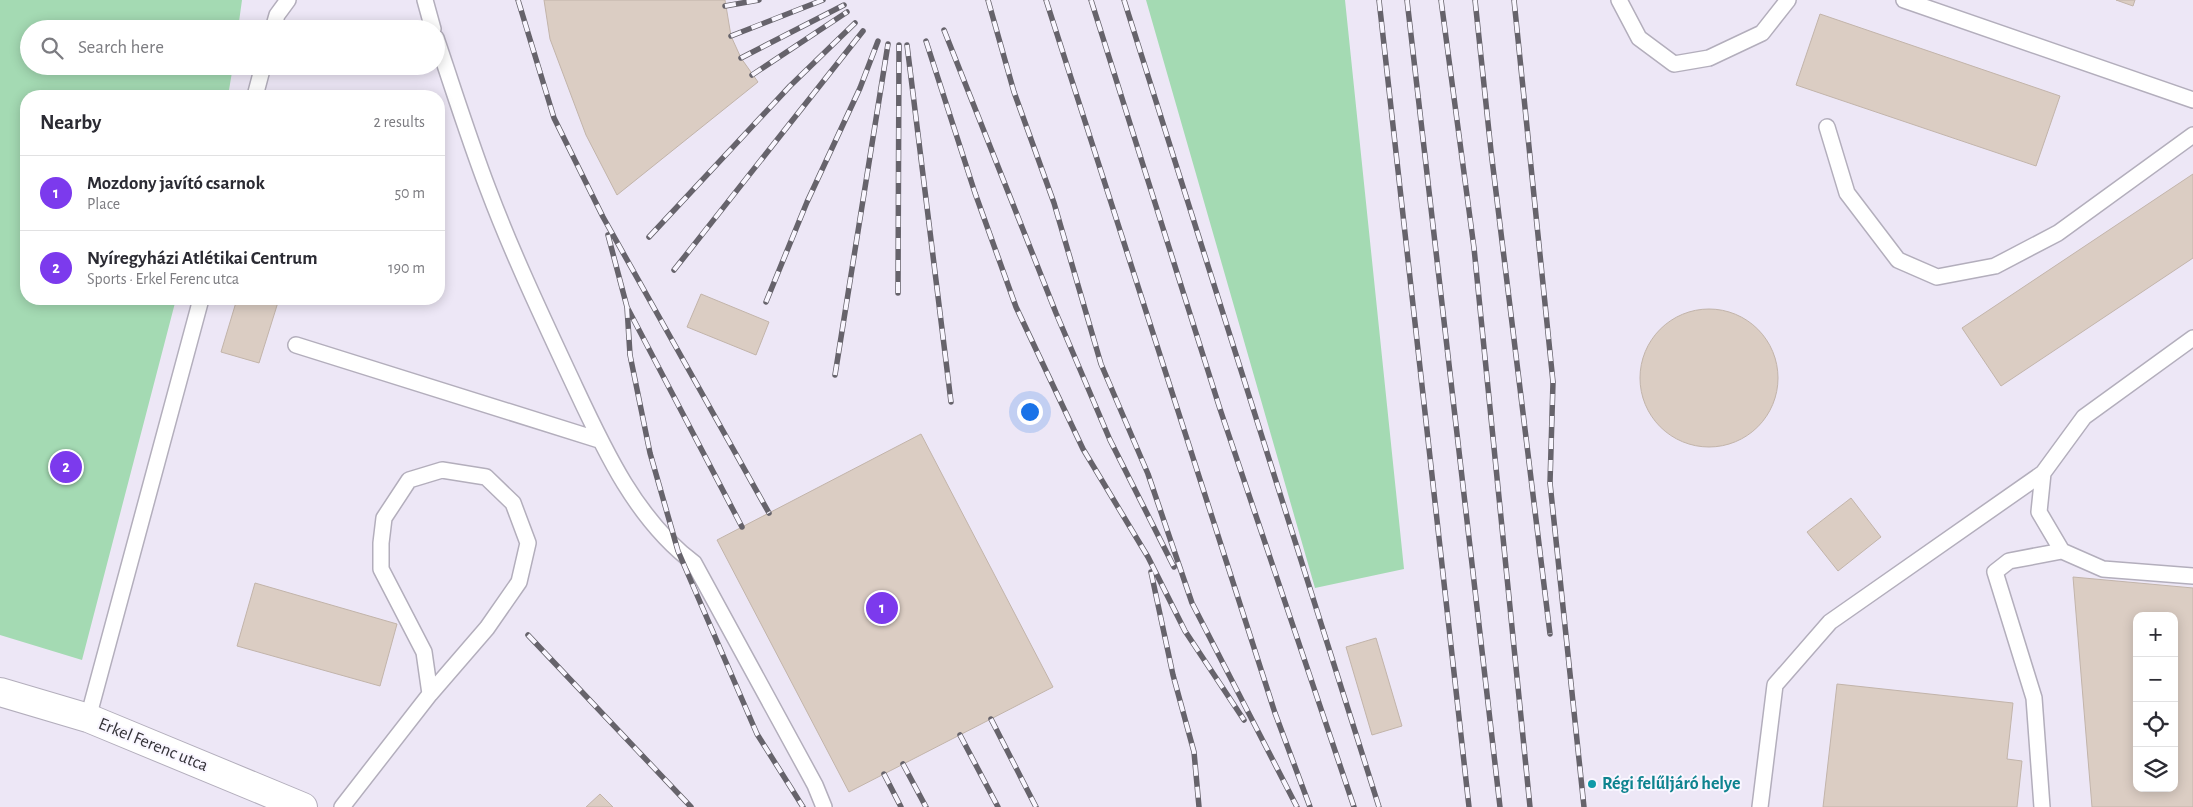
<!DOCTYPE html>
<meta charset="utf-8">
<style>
body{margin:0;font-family:"Alegreya Sans",sans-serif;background:#f2f2f3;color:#2b2b33}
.controls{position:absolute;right:15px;bottom:15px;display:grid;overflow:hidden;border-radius:10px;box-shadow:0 2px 12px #0003}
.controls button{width:45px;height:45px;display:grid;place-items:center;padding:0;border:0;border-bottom:1px solid #e1e1e2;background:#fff;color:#2b2b33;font:25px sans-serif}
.you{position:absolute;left:1029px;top:411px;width:18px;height:18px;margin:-12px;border:4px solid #fff;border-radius:50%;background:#1a73e8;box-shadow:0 0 0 8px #1a73e833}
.badge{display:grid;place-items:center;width:32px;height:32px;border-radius:50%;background:#7c3aed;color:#fff;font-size:16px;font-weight:700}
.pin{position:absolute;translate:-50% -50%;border:2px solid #fff;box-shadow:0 1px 5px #0006}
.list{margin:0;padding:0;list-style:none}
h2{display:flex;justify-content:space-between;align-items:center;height:65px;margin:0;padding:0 20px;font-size:21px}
h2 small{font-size:16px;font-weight:400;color:#7c7c81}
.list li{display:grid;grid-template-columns:32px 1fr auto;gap:15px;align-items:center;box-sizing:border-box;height:75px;padding:0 20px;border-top:1px solid #e1e1e2}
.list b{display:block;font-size:19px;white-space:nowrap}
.list p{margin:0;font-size:16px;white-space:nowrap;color:#7c7c81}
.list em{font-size:16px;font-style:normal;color:#7c7c81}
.icon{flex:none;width:28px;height:28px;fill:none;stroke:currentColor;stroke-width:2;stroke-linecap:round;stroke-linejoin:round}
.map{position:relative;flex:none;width:2193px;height:807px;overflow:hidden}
.search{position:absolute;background:#fff;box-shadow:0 2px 12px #0003;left:20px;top:20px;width:425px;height:55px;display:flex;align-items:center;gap:12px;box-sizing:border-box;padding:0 18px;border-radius:28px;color:#7c7c81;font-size:19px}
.panel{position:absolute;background:#fff;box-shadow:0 2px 12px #0003;left:20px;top:90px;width:425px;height:215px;border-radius:20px}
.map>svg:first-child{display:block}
.green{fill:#a4dab3}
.building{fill:#dbcdc3;stroke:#c2b4aa;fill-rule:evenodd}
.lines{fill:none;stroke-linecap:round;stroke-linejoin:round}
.lane-casing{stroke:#b3aebc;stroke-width:18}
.street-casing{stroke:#b3aebc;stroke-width:30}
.lane{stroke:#fff;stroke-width:15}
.street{stroke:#fff;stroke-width:28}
.rail-casing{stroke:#66636b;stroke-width:5.5}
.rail{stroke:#f9f6ff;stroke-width:4;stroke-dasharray:11;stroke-linecap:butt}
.culture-dot{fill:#0f9aa8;stroke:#f9f6ff;stroke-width:2}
.labels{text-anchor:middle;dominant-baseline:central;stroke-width:4;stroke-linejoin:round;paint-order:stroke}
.street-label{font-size:18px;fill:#353339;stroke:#f9f6ff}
.culture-label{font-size:18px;font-weight:bold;fill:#0d838f;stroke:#f9f6ff;text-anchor:start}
</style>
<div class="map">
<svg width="2193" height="807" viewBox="0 0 2193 807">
<rect width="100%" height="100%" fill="#ede7f6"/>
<path class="green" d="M0,0h242l-4,29h-209v37h204l-5,30h-202v203h150l-94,361 -82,-25z
M1146,0h199l59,569 -89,19z"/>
<path class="building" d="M544,0h181l6,36 10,22 17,24 -141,113 -31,-60 -36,-96z
M2116,0h19l-2,6z
M1820,14l240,82 -24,70 -240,-81z
M2193,174v84l-192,128 -39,-58z
M701,294l68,28 -13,33 -69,-28z
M237,299h42l-20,64 -38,-11z
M1640 378a69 69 0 1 1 138 0a69 69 0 1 1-138 0Z
M921,434l132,253 -204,105 -132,-252z
M1851,498l30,39 -43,34 -31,-39z
M2073,577l120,11v219h-101zM2137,616h37v172h-37z
M255,583l142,41 -17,62 -143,-40z
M1376,638l26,88 -30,9 -26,-88z
M1837,684l176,19 -6,56 15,2 -5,46h-194z
M600,794l13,13h-27z"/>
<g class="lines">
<g class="lane-casing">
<path id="lane" d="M425,0l8,29
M1619,0l20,38 35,26 35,-6 53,-25 26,-33
M1904,0l289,100
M273,29l4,-14 11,-15
M436,38c17,50 33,101 52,151 23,61 51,121 79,181 32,68 65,147 127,193l121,222 9,22
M255,96l8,-30
M1827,127l20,66 51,67 39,17 58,-11 63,-33 135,-98
M2193,338l-109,79 -41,56 -4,39 23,39 41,18 90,7
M296,345l303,95
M88,718l113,-419
M342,807l88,-113 57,-66 32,-46 9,-39 -15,-40 -27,-26 -44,-7 -33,10 -25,38 -3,25v26l43,83 6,42
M1760,807l15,-122 55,-63 213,-149
M2042,807l-8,-109 -39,-126 14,-11 53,-10"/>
</g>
<g class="street-casing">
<path id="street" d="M0,692l88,26 215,89"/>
</g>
<use href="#lane" class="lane"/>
<use href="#street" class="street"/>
<g class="rail-casing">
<path id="rail" d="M518,0l36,118 49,99 166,296
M988,0l26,92 40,111 47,161 47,110 44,129 105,204
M1046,0l229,713 35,94
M1091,0l129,409 134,398
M1124,0l255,807
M1379,0l90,807
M1407,0l93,807
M1441,0l33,248 56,559
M1475,0l16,151 59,483
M1514,0l39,382 -3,101 34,324
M725,6l34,-6
M944,30l112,283 54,127 64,127
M731,36l92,-36
M926,41l49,152 41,114 67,142 65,108 37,74 59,89
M907,45l44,357
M741,58l103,-53
M752,75l95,-63
M608,235l19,72 115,220
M649,237l141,-151 65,-63
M674,270l189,-239
M898,293l1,-248
M766,302l41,-100 53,-114 18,-47
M627,307l3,48 20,98 28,98 79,183 46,73
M835,375l53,-331
M1151,572l22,103 21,77 5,55
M528,635l163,172
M991,719l45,88
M960,735l38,72
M903,764l23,43
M884,774l17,33"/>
</g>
<use href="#rail" class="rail"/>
</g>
<circle class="culture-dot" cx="1592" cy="784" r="5"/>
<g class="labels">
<g class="street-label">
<text transform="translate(153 745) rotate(22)">Erkel Ferenc utca</text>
</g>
<g class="culture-label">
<text x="1602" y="784">Régi felűljáró helye</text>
</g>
</g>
</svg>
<div class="controls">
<button>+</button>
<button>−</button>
<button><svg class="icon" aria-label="locate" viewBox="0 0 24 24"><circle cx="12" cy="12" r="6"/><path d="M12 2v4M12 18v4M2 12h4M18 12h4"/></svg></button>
<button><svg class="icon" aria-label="layers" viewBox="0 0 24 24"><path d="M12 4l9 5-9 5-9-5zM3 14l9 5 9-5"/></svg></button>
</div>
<div class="you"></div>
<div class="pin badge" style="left:882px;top:608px">1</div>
<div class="pin badge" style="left:66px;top:467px">2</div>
<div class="search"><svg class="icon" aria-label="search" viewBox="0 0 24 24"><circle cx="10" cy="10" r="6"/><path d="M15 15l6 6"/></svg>Search here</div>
<section class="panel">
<h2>Nearby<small>2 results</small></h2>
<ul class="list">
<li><span class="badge">1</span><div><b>Mozdony javító csarnok</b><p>Place</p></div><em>50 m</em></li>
<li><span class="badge">2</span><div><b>Nyíregyházi Atlétikai Centrum</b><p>Sports · Erkel Ferenc utca</p></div><em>190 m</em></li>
</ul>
</section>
</div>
